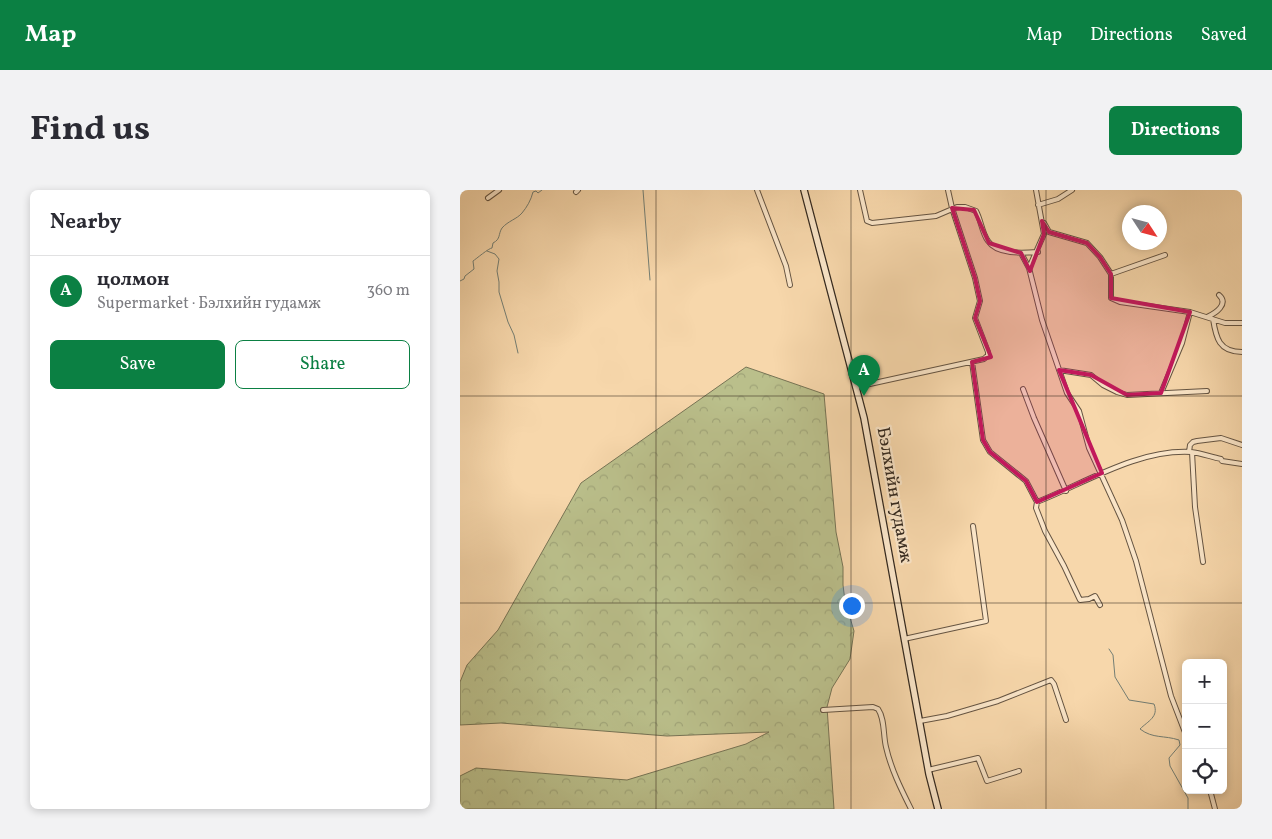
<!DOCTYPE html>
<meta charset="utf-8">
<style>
body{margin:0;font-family:Vollkorn,serif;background:#f2f2f3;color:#2b2b33}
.controls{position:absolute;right:15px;bottom:15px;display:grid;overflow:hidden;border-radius:8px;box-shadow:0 2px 8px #0003}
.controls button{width:45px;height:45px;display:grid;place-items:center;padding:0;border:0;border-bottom:1px solid #e1e1e2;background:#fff;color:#2b2b33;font:25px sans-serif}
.compass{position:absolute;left:662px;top:15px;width:45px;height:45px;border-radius:50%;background:#fff;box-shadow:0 2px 8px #0003;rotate:126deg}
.you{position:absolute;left:391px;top:415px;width:18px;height:18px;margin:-12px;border:4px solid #fff;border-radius:50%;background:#1a73e8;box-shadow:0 0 0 8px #1a73e833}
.badge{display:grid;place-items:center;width:32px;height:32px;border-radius:50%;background:#0b8043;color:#fff;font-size:16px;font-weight:700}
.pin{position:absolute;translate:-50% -41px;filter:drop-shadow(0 1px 2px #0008)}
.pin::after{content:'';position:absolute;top:26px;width:18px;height:15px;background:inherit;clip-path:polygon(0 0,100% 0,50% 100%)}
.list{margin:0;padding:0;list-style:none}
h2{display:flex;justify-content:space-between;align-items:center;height:65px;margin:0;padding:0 20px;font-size:21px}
h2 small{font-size:16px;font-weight:400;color:#7c7c81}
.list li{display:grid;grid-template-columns:32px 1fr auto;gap:15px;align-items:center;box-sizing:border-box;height:70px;padding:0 20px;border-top:1px solid #e1e1e2}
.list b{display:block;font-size:19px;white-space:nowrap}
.list p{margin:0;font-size:16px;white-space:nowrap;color:#7c7c81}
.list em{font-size:16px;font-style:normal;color:#7c7c81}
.actions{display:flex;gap:10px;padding:15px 20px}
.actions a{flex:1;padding:11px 0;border:1px solid #0b8043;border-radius:8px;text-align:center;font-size:18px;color:#0b8043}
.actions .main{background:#0b8043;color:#fff}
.icon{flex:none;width:28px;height:28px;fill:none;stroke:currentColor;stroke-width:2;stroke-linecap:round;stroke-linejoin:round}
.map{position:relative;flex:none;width:782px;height:619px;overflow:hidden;border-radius:8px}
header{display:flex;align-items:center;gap:30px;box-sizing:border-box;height:70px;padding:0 25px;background:#0b8043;color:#fff}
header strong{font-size:24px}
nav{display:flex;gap:28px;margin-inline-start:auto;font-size:18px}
.intro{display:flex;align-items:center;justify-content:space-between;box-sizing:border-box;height:120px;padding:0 30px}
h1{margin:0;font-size:35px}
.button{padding:12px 22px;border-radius:8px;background:#0b8043;color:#fff;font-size:18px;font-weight:700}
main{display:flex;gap:30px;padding:0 30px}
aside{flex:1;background:#fff;border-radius:8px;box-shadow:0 2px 8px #0003}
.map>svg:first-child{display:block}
.forest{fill:url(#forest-crowns);stroke:#777455}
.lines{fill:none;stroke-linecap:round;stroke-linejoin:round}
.stream{stroke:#747f75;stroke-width:1}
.street-casing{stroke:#655442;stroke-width:6}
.secondary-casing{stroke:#34291f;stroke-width:8}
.street{stroke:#fae5c8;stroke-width:4}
.secondary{stroke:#fae5c8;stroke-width:5.5}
.marked{fill:#c2185b;fill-opacity:0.2;stroke:#c2185b;stroke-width:4;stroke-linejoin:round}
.grid{fill:none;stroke:#34291f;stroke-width:1;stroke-opacity:0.55}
.labels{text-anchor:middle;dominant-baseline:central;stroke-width:4.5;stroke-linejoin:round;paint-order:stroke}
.street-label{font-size:18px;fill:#34291f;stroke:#fae5c8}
</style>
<header>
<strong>Map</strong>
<nav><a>Map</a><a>Directions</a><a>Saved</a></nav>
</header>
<div class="intro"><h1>Find us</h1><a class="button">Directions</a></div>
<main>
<aside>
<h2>Nearby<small></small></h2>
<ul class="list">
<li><span class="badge">A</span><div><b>цолмон</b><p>Supermarket · Бэлхийн гудамж</p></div><em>360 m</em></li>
</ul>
<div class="actions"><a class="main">Save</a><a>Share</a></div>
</aside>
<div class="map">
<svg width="782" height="619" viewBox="0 0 782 619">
<defs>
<pattern id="forest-crowns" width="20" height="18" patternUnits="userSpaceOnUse" patternTransform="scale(1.25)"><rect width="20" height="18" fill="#babf8b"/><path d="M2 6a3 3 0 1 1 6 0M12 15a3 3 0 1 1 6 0" fill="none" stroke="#a0a478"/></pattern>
</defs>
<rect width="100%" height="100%" fill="#f7d7ab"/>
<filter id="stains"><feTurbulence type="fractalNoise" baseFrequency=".004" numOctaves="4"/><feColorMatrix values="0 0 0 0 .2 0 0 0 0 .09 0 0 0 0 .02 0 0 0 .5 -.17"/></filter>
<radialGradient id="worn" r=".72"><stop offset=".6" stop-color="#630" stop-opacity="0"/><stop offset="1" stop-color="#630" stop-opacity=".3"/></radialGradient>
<path class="forest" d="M286,177l78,27 12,138 7,35v18l2,16 9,30 -4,28 -18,29 -5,19 7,102h-374v-33l16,-8 151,12 119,-36 23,-12 -102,4 -166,-13 -41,2v-43l7,-17 31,-35 83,-147z"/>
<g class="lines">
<path class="stream" d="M183,0l7,90
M27,61l8,3 4,5 -2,12 2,11v10l9,30 6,13 4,18
M0,91l4,-2 1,-3 9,-7 -1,-8c3,-2 16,-13 19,-13l1,-5c8,-4 5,-9 9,-15 6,-7 15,-9 20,-15 5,-6 9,-13 11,-21l3,-1 2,2 4,-3
M649,459l4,6 2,22 14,23 25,4c5,13 -6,17 -14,25 13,10 24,6 39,11l1,5 -11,13 1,8 18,32v11"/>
<g class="street-casing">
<path id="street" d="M297,0l29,76 4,19
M400,0l7,31 5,2 64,-7 21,-9h8l11,4c5,9 6,22 12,30 9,14 35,12 50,11
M576,0l8,44 -15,34 13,52 25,73 12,18 10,37 33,72 14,41 35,135 15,39
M116,2l2,-2
M28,8l11,-8
M578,15l20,-6 14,-9
M584,33l5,9 38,11 13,14 11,17v24l9,4 70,10 35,11h17
M561,63l8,15
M651,84l54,-19
M747,127c9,-4 22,-13 12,-22
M753,129c3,19 6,33 29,33
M512,172l11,78 7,12 36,29 11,21 -1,6 9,23 19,35 16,34 9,-1 6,-3 5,9
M599,180l32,5 12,10 14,7 10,3 80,-4
M396,197l128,-28 4,-4v-3l-13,-34 5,-17 -5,-23 -23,-70 -4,-18
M563,199l11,29 32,73
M701,203l21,-50 8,-31
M729,262l1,-7 3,-3 4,-1 24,-3 21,7
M732,262l3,55 8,55
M577,312c48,-19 101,-53 154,-50 10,1 20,5 30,7l1,2 20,3
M444,449l82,-18 -13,-95
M363,520l50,-3 5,2c7,10 5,26 8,38 5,22 15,42 25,62
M460,531l27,-5 51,-15 53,-21 3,4 12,36
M468,580l50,-12 9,23 32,-10
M750,600l5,19"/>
</g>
<g class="secondary-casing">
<path id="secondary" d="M344,0l60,228 65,356 9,35"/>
</g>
<use href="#street" class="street"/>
<use href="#secondary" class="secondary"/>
</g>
<path class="marked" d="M492,18l22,2 15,33 32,10 9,18 14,-37 -2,-13 7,11 38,11 13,14 11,17v24l79,14 -29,81 -34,2 -36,-20 -32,-5 43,103 -65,29 -11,-21 -36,-29 -7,-12 -11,-78 19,-5 -16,-39 5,-17 -5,-23z"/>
<path class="grid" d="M196,0v619M391,0v619M586,0v619M0,206h782M0,413h782"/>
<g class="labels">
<g class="street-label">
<text transform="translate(434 305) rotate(80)">Бэлхийн гудамж</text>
</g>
</g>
<rect width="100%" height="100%" filter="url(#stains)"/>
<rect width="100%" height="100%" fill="url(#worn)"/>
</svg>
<div class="controls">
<button>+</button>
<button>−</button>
<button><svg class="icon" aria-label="locate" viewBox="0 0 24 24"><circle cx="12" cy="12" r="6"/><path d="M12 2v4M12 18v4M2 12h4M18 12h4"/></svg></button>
</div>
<svg class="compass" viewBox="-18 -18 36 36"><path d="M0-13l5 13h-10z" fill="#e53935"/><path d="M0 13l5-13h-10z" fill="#7c7c81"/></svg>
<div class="you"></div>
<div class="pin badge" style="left:404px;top:206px">A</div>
</div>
</main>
